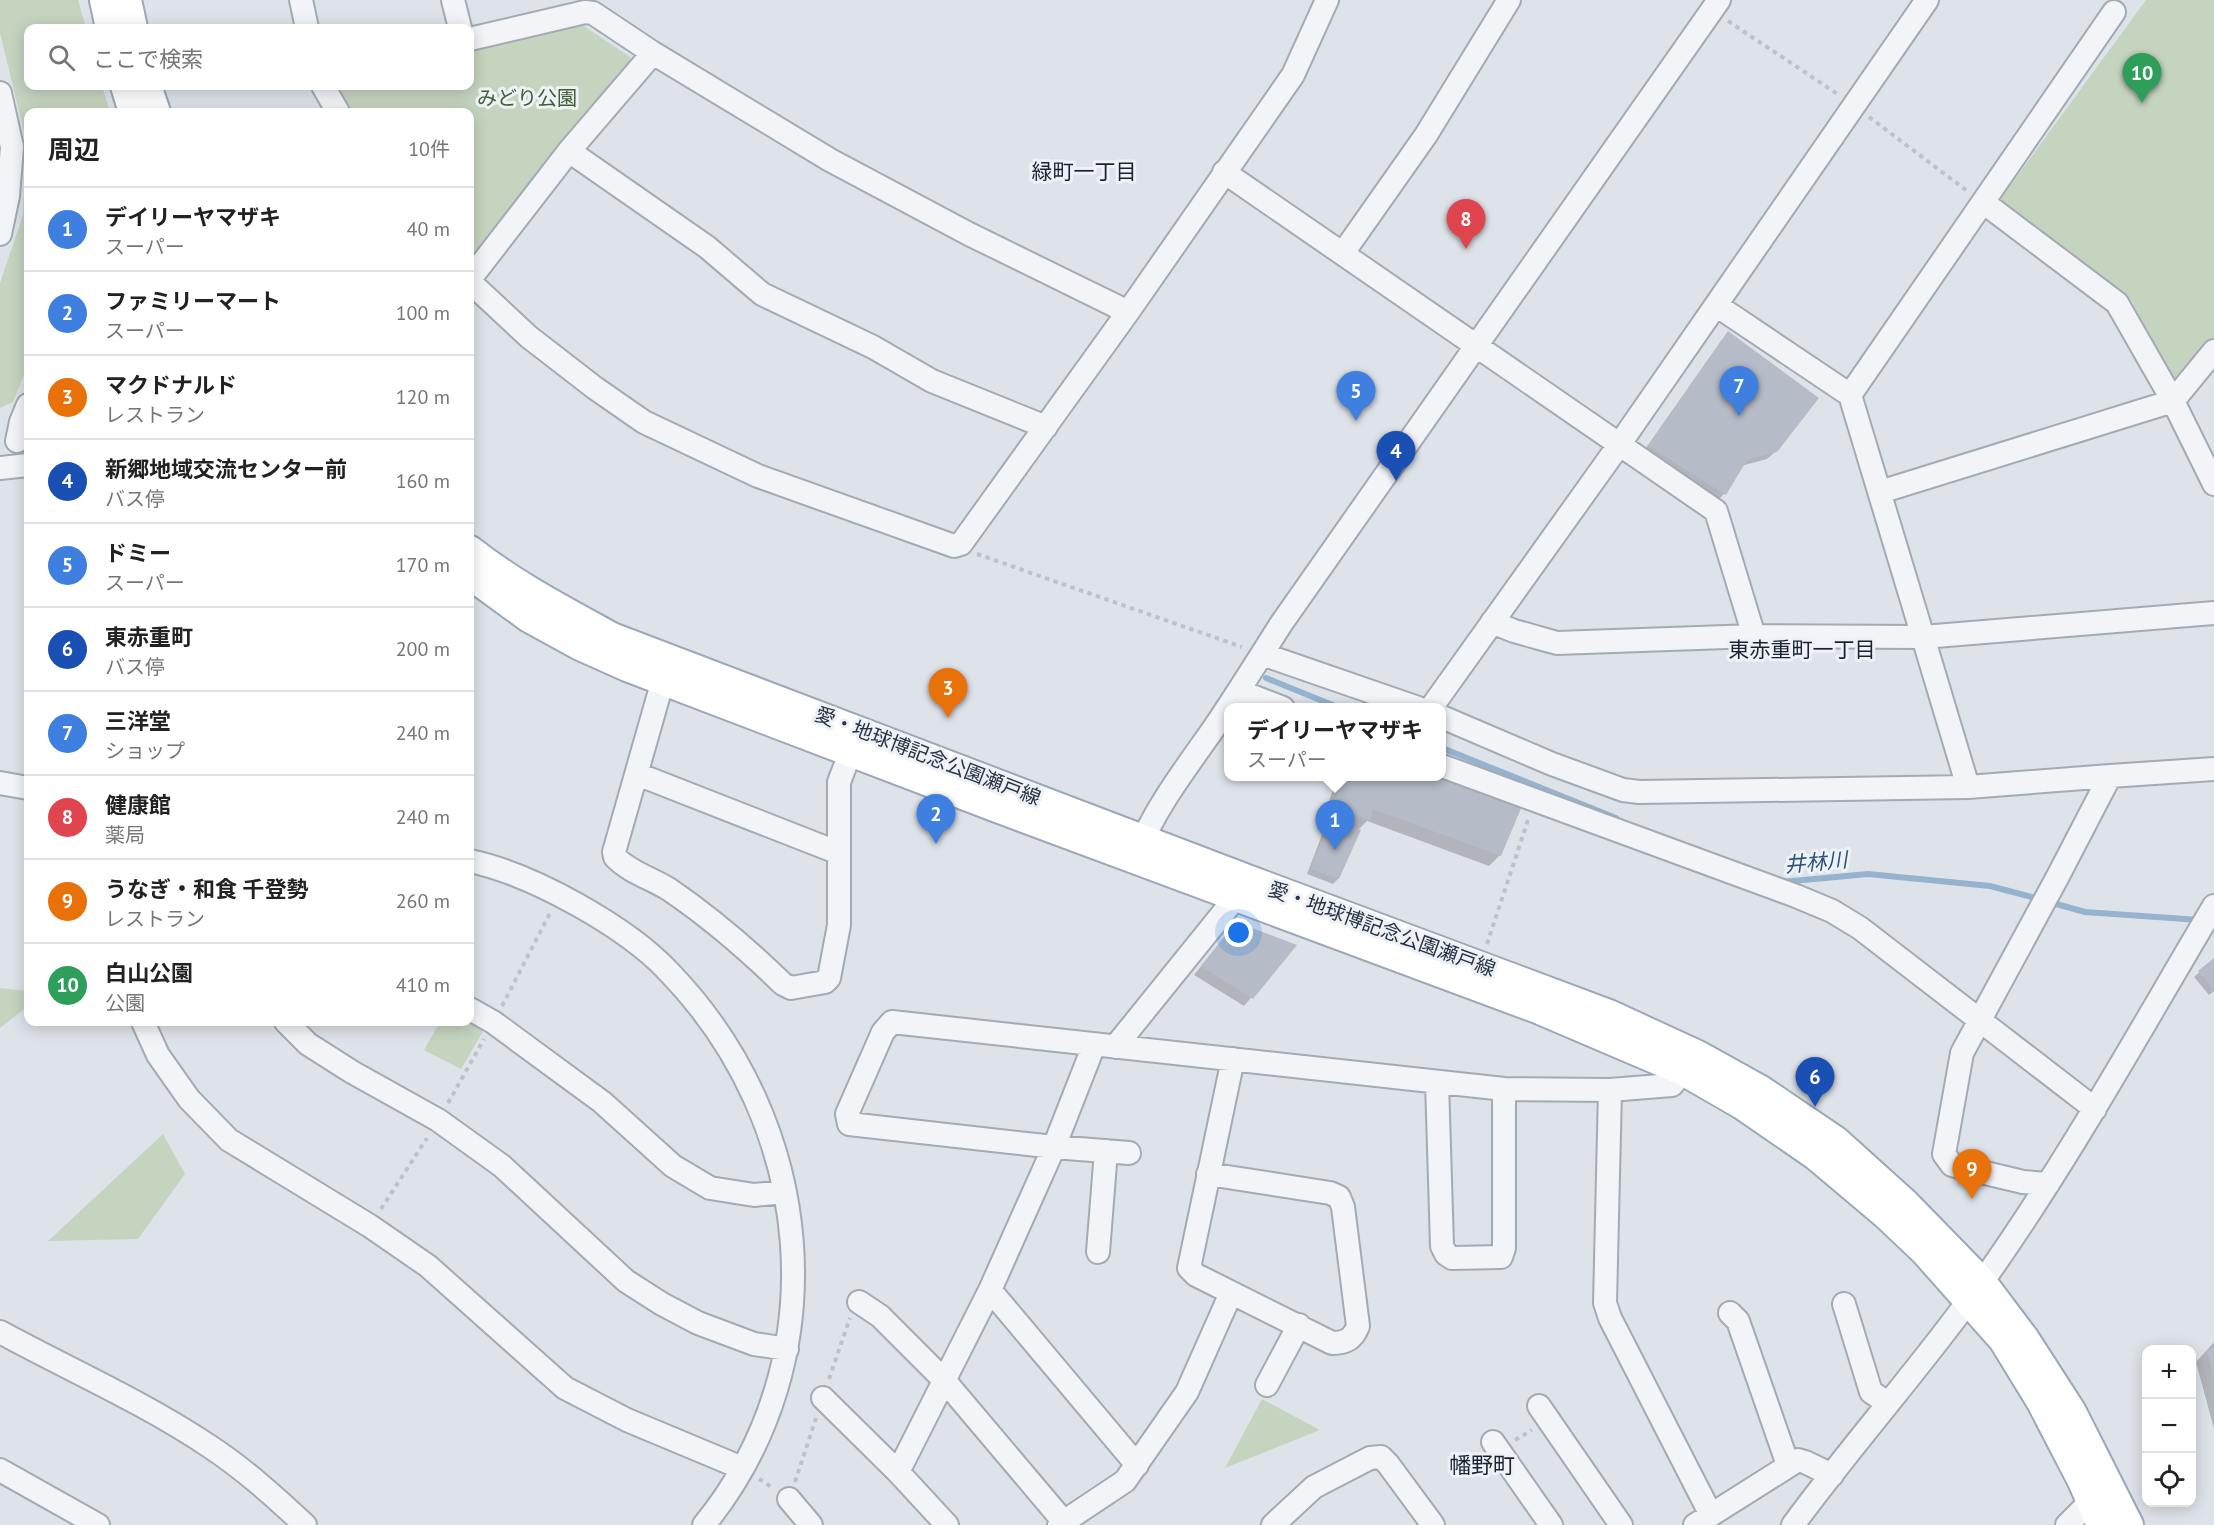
<!DOCTYPE html>
<html lang="ja">
<meta charset="utf-8">
<style>
body{margin:0;font-family:"PT Sans","Noto Sans JP",sans-serif;background:#f6f6f6;color:#222}
.controls{position:absolute;right:18px;bottom:18px;display:grid;overflow:hidden;border-radius:12px;box-shadow:0 3px 15px #0003}
.controls button{width:54px;height:54px;display:grid;place-items:center;padding:0;border:0;border-bottom:2px solid #e0e0e0;background:#fff;color:#222;font:30px sans-serif}
.you{position:absolute;left:1239px;top:933px;width:21px;height:21px;margin:-15px;border:4px solid #fff;border-radius:50%;background:#1a73e8;box-shadow:0 0 0 9px #1a73e833}
.badge{display:grid;place-items:center;width:39px;height:39px;border-radius:50%;background:#dc3555;color:#fff;font-size:20px;font-weight:700}
.pin{position:absolute;translate:-50% -50px;filter:drop-shadow(0 2px 3px #0008)}
.pin::after{content:'';position:absolute;top:32px;width:21px;height:18px;background:inherit;clip-path:polygon(0 0,100% 0,50% 100%)}
.popup{position:absolute;left:1224px;top:703px;width:222px;height:78px;box-sizing:border-box;display:grid;place-content:center;border-radius:12px;background:#fff;filter:drop-shadow(0 2px 4px #0005);font-size:20px;white-space:nowrap;color:#767676}
.popup b{font-size:22px;color:#222}
.popup::after{content:'';position:absolute;left:50%;top:100%;margin-left:-12px;border:12px solid transparent;border-top-color:#fff}
.list{margin:0;padding:0;list-style:none}
h2{display:flex;justify-content:space-between;align-items:center;height:78px;margin:0;padding:0 24px;font-size:26px}
h2 small{font-size:20px;font-weight:400;color:#767676}
.list li{display:grid;grid-template-columns:39px 1fr auto;gap:18px;align-items:center;box-sizing:border-box;height:84px;padding:0 24px;border-top:2px solid #e0e0e0}
.list b{display:block;font-size:22px;white-space:nowrap}
.list p{margin:0;font-size:20px;white-space:nowrap;color:#767676}
.list em{font-size:20px;font-style:normal;color:#767676}
.icon{flex:none;width:33px;height:33px;fill:none;stroke:currentColor;stroke-width:2;stroke-linecap:round;stroke-linejoin:round}
.map{position:relative;flex:none;width:2214px;height:1525px;overflow:hidden}
.search{position:absolute;background:#fff;box-shadow:0 3px 15px #0003;left:24px;top:24px;width:450px;height:66px;display:flex;align-items:center;gap:15px;box-sizing:border-box;padding:0 21px;border-radius:12px;color:#767676;font-size:22px}
.panel{position:absolute;background:#fff;box-shadow:0 3px 15px #0003;left:24px;top:108px;width:450px;height:918px;border-radius:12px}
.map>svg:first-child{display:block}
.green{fill:#c5d4bf}
.shadow{fill:#0003}
.lines{fill:none;stroke-linecap:round;stroke-linejoin:round}
.stream{stroke:#95b3ce;stroke-width:6}
.building{fill:#b5bcc7}
.minor-casing{stroke:#a3aab4;stroke-width:26}
.major-casing{stroke:#9ca8b7;stroke-width:32}
.path{stroke:#bdc1c8;stroke-width:4;stroke-dasharray:4.5 4.5;stroke-linecap:butt}
.minor{stroke:#f2f4f7;stroke-width:22}
.major{stroke:#fff;stroke-width:28}
.labels{text-anchor:middle;dominant-baseline:central;stroke-width:6;stroke-linejoin:round;paint-order:stroke}
.park-label{font-size:20px;fill:#3c5f31;stroke:#eef2f7}
.street-label{font-size:20px;fill:#263142;stroke:#eef2f7}
.neighbourhood-label{font-size:21px;fill:#182233;stroke:#eef2f7}
.water-label{font-size:21px;font-style:italic;fill:#2b527b;stroke:#eef2f7}
.quarter-label{font-size:22px;fill:#182233;stroke:#eef2f7}
</style>
<div class="map">
<svg width="2214" height="1525" viewBox="0 0 2214 1525">
<rect width="100%" height="100%" fill="#dee3ea"/>
<path class="green" d="M0,0h78l8,28h-58v58h74l8,26h-82v253l-15,37 -13,6v-125l23,-68 3,-75 -26,-107z
M2146,0h68v338l-39,49 -44,-87 -135,-95z
M581,24l49,33 1,7 -157,194h-4v-146h-117l-12,-20 1,-6h128v-34z
M0,988l27,3 1,15 -28,22z
M440,1022h30l15,6 -24,41 -37,-19z
M163,1134l22,40 -47,65 -90,2z
M1262,1399l58,31 -95,38z"/>
<path class="shadow" d="M1729,333l47,118 -9,8 -26,7 -17,28 -8,8 -75,-47 80,-114z
M1338,776h99l63,79 -11,11 -122,-45 -10,10 -19,48 -5,5 -26,-10 18,-47 7,-7 -9,-3z
M1236,923l58,23 -50,60 -50,-31z
M2214,960v31l-5,4 -15,-18z
M2214,1342v87l-18,-67z"/>
<g class="lines">
<path class="stream" d="M1266,678l74,30
M1442,748l174,70
M1782,882l86,-8 122,12 49,13
M2049,902l36,10 114,8"/>
</g>
<path class="building" d="M1728,331l91,67 -42,54 -30,8 -21,35 -78,-49z
M1344,776h97l81,30 -21,50 -128,-47 -3,12 -37,-15z
M1330,820l31,10 -22,49 -28,-10z
M1236,922l61,23 -44,54 -52,-33z
M2214,958v32l-16,-19z
M2214,1347v28h-1l-6,-25z"/>
<g class="lines">
<g class="minor-casing">
<path id="minor" d="M301,0l6,28
M453,0l7,28
M470,39l115,-27 8,1 60,40 177,107 139,74 159,78
M323,86l15,26
M0,93l12,54 -4,49 -8,38
M569,151l138,96 55,47 111,53 59,34 114,46
M1224,172l492,339 38,125 169,1 45,150 142,-11 -53,102 -95,175 -18,101 8,11 71,17 25,2
M1983,202l134,101 56,98 41,83
M1343,253l83,-118 83,-135
M470,279l99,-128 84,-98
M470,282l59,55 66,51 49,34 114,54 196,70 7,-2 167,-232 165,-237 34,-75
M1716,305l211,-305
M1850,395l73,242 291,-24
M17,441l4,-19 7,-17
M0,468l28,-3
M1880,492l293,-91 41,-50
M1492,622l22,9 43,12 197,-7
M1262,654l156,54
M668,666l-5,14 -49,172 1,5c14,15 38,22 55,33 41,28 78,60 113,94l8,4 34,-6 4,-4 10,-53v-143l12,-31
M1239,691l44,17
M1431,708l188,-263 97,-140 134,90 264,-383
M1442,717l110,47 71,26 16,2 329,-5
M1442,766l354,130 36,15 28,17 235,181
M637,774l202,79
M2110,776l104,-7
M0,783l28,5
M1137,853c18,-45 49,-85 77,-125 23,-34 45,-69 67,-104l438,-624
M470,861c38,8 74,25 108,44 32,18 66,40 91,67 146,151 170,387 35,553
M470,1009l23,13 109,80 71,64 37,22 44,7 31,-3
M143,1022l15,33 31,44 40,41 141,86 58,40 137,122 62,32 115,48
M286,1022l22,22 44,28 86,48 64,46 124,115 36,23 36,19 56,21 33,5
M1115,1047l130,-161
M1437,1082l5,164 4,8 6,4 49,-1 3,-9v-159
M1610,1090l-5,213 5,15 101,197
M1129,1153l-75,-6 -205,-23 -2,-10 36,-82 9,-10 612,67 106,1 62,-5 21,-25
M1208,1174l122,19 9,4 4,10 15,119c-5,13 -12,17 -26,17l-136,-68 -7,-7 44,-209
M1098,1252l8,-101
M990,1290l147,175
M859,1302l21,14 64,64 120,142
M1844,1304l27,88 17,11
M1730,1313l8,8 50,144
M0,1332c70,38 143,70 209,114 35,23 66,51 96,79
M1267,1385l32,-60
M823,1398l75,74
M1539,1406l82,119
M1493,1442l58,83
M0,1470l98,55
M789,1499l22,26
M947,1525l-49,-53 92,-182 64,-143 40,-102
M1059,1525l66,-44 62,-89 44,-99
M1273,1525l41,-38 56,-29 11,-1 7,7 45,61
M1695,1525l103,-65 7,2 27,13
M1793,1525c61,-83 130,-160 190,-244 85,-120 156,-249 231,-375
M2067,1525l24,-24"/>
</g>
<g class="major-casing">
<path id="major" d="M104,0l6,28
M127,0l6,28
M125,86l8,26
M147,86l9,26
M470,550c43,34 93,60 142,87l638,243 359,134 89,41 63,35 74,50 71,64 76,78 43,57 47,73 57,113
M470,575l59,43 51,28 47,21 370,141 543,202 143,61 59,34 74,51 70,59 38,36 79,89 38,62 41,79 19,44"/>
</g>
<path class="path" d="M1728,21l111,74
M1869,117l97,73
M977,554l265,93
M1487,944l41,-124
M502,1006l49,-95
M448,1103l36,-64
M381,1209l46,-71
M829,1379l21,-61
M1515,1440l17,-10
M759,1479l14,9
M795,1482l21,-64"/>
<use href="#minor" class="minor"/>
<use href="#major" class="major"/>
</g>
<g class="labels">
<g class="park-label">
<text x="527" y="98">みどり公園</text>
</g>
<g class="street-label">
<text transform="translate(928 756) rotate(21)">愛・地球博記念公園瀬戸線</text>
<text transform="translate(1382 929) rotate(20)">愛・地球博記念公園瀬戸線</text>
</g>
<g class="neighbourhood-label">
<text x="1084" y="171">緑町一丁目</text>
<text x="1802" y="649">東赤重町一丁目</text>
</g>
<g class="water-label">
<text transform="translate(1816 862) rotate(-5)">井林川</text>
</g>
<g class="quarter-label">
<text x="1482" y="1465">幡野町</text>
</g>
</g>
</svg>
<div class="controls">
<button>+</button>
<button>−</button>
<button><svg class="icon" aria-label="locate" viewBox="0 0 24 24"><circle cx="12" cy="12" r="6"/><path d="M12 2v4M12 18v4M2 12h4M18 12h4"/></svg></button>
</div>
<div class="you"></div>
<div class="pin badge" style="left:1335px;top:850px;background:#3f7fe0">1</div>
<div class="popup"><b>デイリーヤマザキ</b>スーパー</div>
<div class="pin badge" style="left:936px;top:844px;background:#3f7fe0">2</div>
<div class="pin badge" style="left:948px;top:718px;background:#e8710a">3</div>
<div class="pin badge" style="left:1396px;top:481px;background:#1a4fb4">4</div>
<div class="pin badge" style="left:1356px;top:421px;background:#3f7fe0">5</div>
<div class="pin badge" style="left:1815px;top:1107px;background:#1a4fb4">6</div>
<div class="pin badge" style="left:1739px;top:416px;background:#3f7fe0">7</div>
<div class="pin badge" style="left:1466px;top:249px;background:#e0444e">8</div>
<div class="pin badge" style="left:1972px;top:1199px;background:#e8710a">9</div>
<div class="pin badge" style="left:2142px;top:103px;background:#2e9e5b">10</div>
<div class="search"><svg class="icon" aria-label="search" viewBox="0 0 24 24"><circle cx="10" cy="10" r="6"/><path d="M15 15l6 6"/></svg>ここで検索</div>
<section class="panel">
<h2>周辺<small>10件</small></h2>
<ul class="list">
<li><span class="badge" style="background:#3f7fe0">1</span><div><b>デイリーヤマザキ</b><p>スーパー</p></div><em>40 m</em></li>
<li><span class="badge" style="background:#3f7fe0">2</span><div><b>ファミリーマート</b><p>スーパー</p></div><em>100 m</em></li>
<li><span class="badge" style="background:#e8710a">3</span><div><b>マクドナルド</b><p>レストラン</p></div><em>120 m</em></li>
<li><span class="badge" style="background:#1a4fb4">4</span><div><b>新郷地域交流センター前</b><p>バス停</p></div><em>160 m</em></li>
<li><span class="badge" style="background:#3f7fe0">5</span><div><b>ドミー</b><p>スーパー</p></div><em>170 m</em></li>
<li><span class="badge" style="background:#1a4fb4">6</span><div><b>東赤重町</b><p>バス停</p></div><em>200 m</em></li>
<li><span class="badge" style="background:#3f7fe0">7</span><div><b>三洋堂</b><p>ショップ</p></div><em>240 m</em></li>
<li><span class="badge" style="background:#e0444e">8</span><div><b>健康館</b><p>薬局</p></div><em>240 m</em></li>
<li><span class="badge" style="background:#e8710a">9</span><div><b>うなぎ・和食 千登勢</b><p>レストラン</p></div><em>260 m</em></li>
<li><span class="badge" style="background:#2e9e5b">10</span><div><b>白山公園</b><p>公園</p></div><em>410 m</em></li>
</ul>
</section>
</div>
